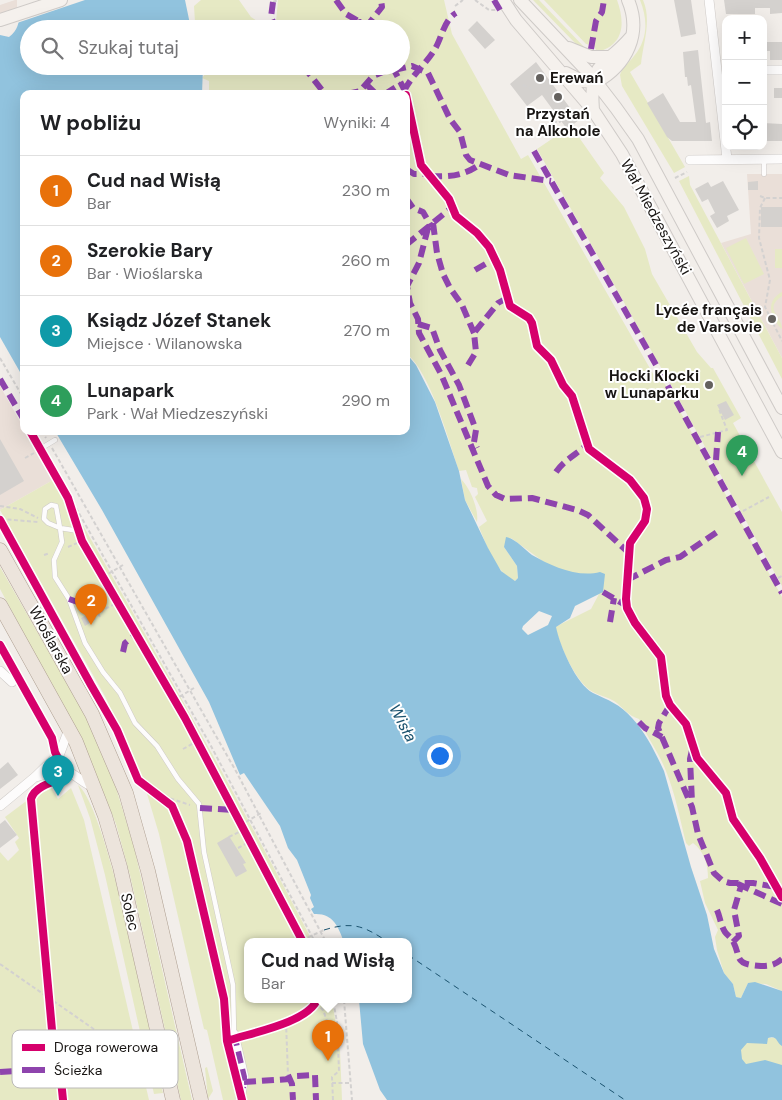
<!DOCTYPE html>
<html lang="pl">
<meta charset="utf-8">
<style>
body{margin:0;font-family:"DM Sans",sans-serif;background:#f6f6f6;color:#202124}
.controls{position:absolute;right:15px;top:15px;display:grid;overflow:hidden;border-radius:10px;box-shadow:0 5px 20px #0002}
.controls button{width:45px;height:45px;display:grid;place-items:center;padding:0;border:0;border-bottom:1px solid #e0e0e0;background:#fff;color:#202124;font:25px sans-serif}
.you{position:absolute;left:439px;top:755px;width:18px;height:18px;margin:-12px;border:4px solid #fff;border-radius:50%;background:#1a73e8;box-shadow:0 0 0 8px #1a73e833}
.badge{display:grid;place-items:center;width:32px;height:32px;border-radius:50%;background:#64615e;color:#fff;font-size:16px;font-weight:700}
.pin{position:absolute;translate:-50% -41px;filter:drop-shadow(0 1px 2px #0008)}
.pin::after{content:'';position:absolute;top:26px;width:18px;height:15px;background:inherit;clip-path:polygon(0 0,100% 0,50% 100%)}
.popup{position:absolute;left:244px;top:938px;width:168px;height:65px;box-sizing:border-box;display:grid;place-content:center;border-radius:10px;background:#fff;filter:drop-shadow(0 1px 4px #0005);font-size:16px;white-space:nowrap;color:#757577}
.popup b{font-size:19px;color:#202124}
.popup::after{content:'';position:absolute;left:50%;top:100%;margin-left:-10px;border:10px solid transparent;border-top-color:#fff}
.list{margin:0;padding:0;list-style:none}
h2{display:flex;justify-content:space-between;align-items:center;height:65px;margin:0;padding:0 20px;font-size:21px}
h2 small{font-size:16px;font-weight:400;color:#757577}
.list li{display:grid;grid-template-columns:32px 1fr auto;gap:15px;align-items:center;box-sizing:border-box;height:70px;padding:0 20px;border-top:1px solid #e0e0e0}
.list b{display:block;font-size:19px;white-space:nowrap}
.list p{margin:0;font-size:16px;white-space:nowrap;color:#757577}
.list em{font-size:16px;font-style:normal;color:#757577}
.icon{flex:none;width:28px;height:28px;fill:none;stroke:currentColor;stroke-width:2;stroke-linecap:round;stroke-linejoin:round}
.map{position:relative;flex:none;width:782px;height:1100px;overflow:hidden}
.search{position:absolute;background:#fff;box-shadow:0 5px 20px #0002;left:20px;top:20px;width:390px;height:55px;display:flex;align-items:center;gap:12px;box-sizing:border-box;padding:0 18px;border-radius:28px;color:#757577;font-size:19px}
.panel{position:absolute;background:#fff;box-shadow:0 5px 20px #0002;left:20px;top:90px;width:390px;height:345px;border-radius:10px}
.map>svg:first-child{display:block}
.built{fill:#eadfd8}
.green{fill:#e6e9c4}
.water{fill:#91c3de;fill-rule:evenodd}
.pier{fill:#f2eeea}
.lines{fill:none;stroke-linecap:round;stroke-linejoin:round}
.ferry{stroke:#1b536f;stroke-width:1;stroke-dasharray:6 5;stroke-linecap:butt}
.building{fill:#d4d1ce}
.service-casing{stroke:#cecac7;stroke-width:5.5}
.minor-casing{stroke:#cecac7;stroke-width:10}
.secondary-casing{stroke:#cecac7;stroke-width:14}
.primary-casing{stroke:#ae9f91;stroke-width:15}
.path{stroke:#d3d1d0;stroke-width:2;stroke-dasharray:4 2.5;stroke-linecap:butt}
.service{stroke:#fdfcfc;stroke-width:4.5}
.minor{stroke:#fdfcfc;stroke-width:9}
.secondary{stroke:#f5f1ed;stroke-width:12}
.primary{stroke:#ece4dc;stroke-width:14}
.quiet{stroke:#8e44ad;stroke-width:6;stroke-dasharray:12 6;stroke-linecap:butt}
.cycleway-casing{stroke:#fff;stroke-width:11}
.cycleway{stroke:#d6006c;stroke-width:8}
.poi-dot{fill:#64615e;stroke:#fff;stroke-width:2}
.labels{text-anchor:middle;dominant-baseline:central;stroke-width:4;stroke-linejoin:round;paint-order:stroke}
.poi-label{font-size:15px;font-weight:bold;fill:#181513;stroke:#fff;text-anchor:end}
.street-label{font-size:15px;fill:#181513;stroke:#fff}
.water-label{font-size:16px;font-style:italic;fill:#1b536f;stroke:#fff}
.key{fill:#fff;stroke:#bab9b8;stroke-width:1}
.key-label{font-size:14px;fill:#181513}
</style>
<div class="map">
<svg width="782" height="1100" viewBox="0 0 782 1100">
<rect width="100%" height="100%" fill="#f2eeea"/>
<path class="built" d="M15,0h29l-44,15v-10z
M747,174h35v184l-61,-115 30,-9z
M0,386l53,94 -53,30z"/>
<path class="green" d="M201,0h38l12,17 18,12h-72l1,-7h-3l-1,-16z
M278,0h166l8,34 69,125 7,-4 128,224 9,5 117,213v394l-16,-7 -18,-1 -7,15 -5,-1 -3,-13 -9,-11 -7,-23 -2,-13 3,-7 -13,-27 -5,-22 8,-3c0,-14 -4,-27 -15,-35l-4,3 -3,-3c-6,-24 -11,-50 -20,-72 -7,-18 -19,-34 -27,-52 -11,-3 -16,-12 -25,-18 -6,-4 -14,-5 -21,-9 -17,-9 -33,-46 -38,-65l36,-18 8,-15 -7,3 -81,-59 -7,9 13,19 1,12 -3,3c-20,-9 -28,-35 -36,-54l8,-6 -12,-24 3,-3 -1,-6 -5,-1 -6,-17 -7,1c-10,-29 -29,-100 -53,-118v-259h-197v-13l-7,-3 5,-6 1,-6h193v-37h-123l-2,-7z
M533,0h6l47,49 -10,-5z
M544,0h73c8,22 8,45 -20,52l-3,-6 -8,-2z
M640,0h3c9,20 0,44 -2,64l-11,8 55,95 -11,6 -52,-87 -2,-11c2,-8 9,-12 14,-19 14,-17 14,-36 6,-56z
M571,126l33,47 -4,5 24,29 21,42 7,25 45,78 14,16h2l28,50 -8,5 49,89v74l-110,-199 -135,-238z
M689,176l1,9 92,173v21l-103,-198z
M746,238l18,36 -20,10 -18,-36z
M775,249h7v19h-7z
M782,292v4c-19,13 0,20 0,33 -12,-11 -17,-28 0,-37z
M461,479c9,9 18,30 16,43l-12,-22z
M53,480l14,25 3,-2c84,145 166,291 243,439h-65v58h84l8,50 2,50h-119l-16,-70 -3,-1 -45,-195 -17,-57 -36,-79 -106,-188z
M0,567l86,150 30,71 18,59 58,253h-11l-51,-225 -14,-51 -31,-77 -85,-158z
M49,784l9,15 13,-11 13,32 65,280h-149v-248l8,9 11,-11 -4,-8 4,-4 -14,-21z
M78,785c30,23 74,258 85,308l-9,1 -49,-219 -15,-57z
M737,1029l31,9 14,-1v36l-44,-7z
M207,1067l6,24 -5,8 -3,-31z"/>
<path class="water" d="M19,0h166l6,29h-162v37h174l-1,28h-178v285l-24,-42v-302l9,2c13,-9 10,-23 10,-37z
M406,353l10,12 19,37 24,69 6,29 23,48 13,23 14,10 3,-3 -1,-12 -13,-19 2,-10c10,2 18,12 26,18 19,11 46,23 68,17l5,2 -2,18 -28,14 -5,12 -14,9c4,19 20,57 37,66 15,7 27,11 39,25 14,15 23,34 32,53l27,96 16,48 7,34 10,24 9,11 3,13 5,1 7,-15 7,-1 27,9v55c-6,-3 -4,-11 -14,-8l-1,6 -20,-1 -6,7 1,9 4,5 19,-4 17,5v35h-395l-7,-10 -17,-46 -4,-44h49v-58h-64c-6,-16 -11,-29 -30,-28l-3,-5 3,-2 -4,-9 1,-3 -14,-35 -9,-12 -8,-22 -36,-53 -4,2 -31,-73 -107,-192 -47,-79h351zM539,611l13,5 -4,9 -20,10 -6,-6 1,-3z"/>
<path class="pier" d="M17,0h68l-68,23z"/>
<g class="lines">
<path class="ferry" d="M324,930c29,-9 40,-4 64,12
M408,955l217,145"/>
</g>
<path class="building" d="M674,0h17l5,34 -15,3z
M724,0h58v13l-12,1v-6h-15v6h-29z
M477,21l18,19 -10,9 -17,-19z
M765,42h17v18h-12v-9h-5z
M698,50l8,73 4,-1 2,19h-40l-5,-4 -20,-34 16,-10 17,29h16l-5,-37 -3,1 -1,-9h-2l-2,-25z
M536,62l43,58 -12,9 -25,-34 -15,11 -17,-22z
M774,88h8v10h-8z
M763,123l19,1v17h-19z
M723,181l16,29 -12,6 2,5 -12,7 -7,-12 5,-3 -7,-14 -6,3 -7,-13 13,-7 3,5z
M758,181v9h-10v-8z
M761,207h21v20h-21z
M726,401l8,14 -9,5 -8,-15z
M0,439l24,42 -24,14z
M92,612l4,7 -11,7 -4,-8z
M8,762l10,13 -18,14v-20z
M5,820l12,15 -17,13v-24z
M229,836l17,27 -3,1 4,7 -11,6 -19,-34z"/>
<g class="lines">
<g class="service-casing">
<path id="service" d="M764,159v15
M20,413l4,-2
M40,449l15,-9
M79,531l-19,-3 -4,-22 -5,-1 -6,4 -1,10 4,4 12,5 2,14 -8,18 1,17 14,22 16,44 18,29 17,21 15,30 22,23 21,33 21,25 5,48 29,133 1,49"/>
</g>
<g class="minor-casing">
<path id="minor" d="M709,0l18,159
M763,70h19
M690,160l92,-1
M0,671l12,11
M36,777c12,-3 26,-10 38,-2 8,5 11,9 20,12
M0,806l35,-29 25,-24 9,-24
M234,1034l10,43 -4,23"/>
</g>
<g class="secondary-casing">
<path id="secondary" d="M503,0l13,20 77,90 29,44 160,298
M520,0l69,73 27,35 22,31 144,269
M0,20l61,-20
M569,48l22,9h17
M566,73l16,8 14,1c31,-17 46,-49 32,-82
M593,110c-4,-51 11,-41 38,-73"/>
</g>
<g class="primary-casing">
<path id="primary" d="M0,550l92,164 34,79 22,78 53,229
M0,605l76,137 29,74 15,51 53,233"/>
</g>
<path class="path" d="M475,0l14,10h8
M273,2l5,-2
M455,6l8,-6
M523,85l9,4
M542,114l16,9 3,-2
M675,178l12,-6
M760,196l5,2h17
M765,198l-5,10 -1,30 11,42 -5,27 17,34
M0,358l24,41
M42,431l4,7
M700,437l27,-7 -8,-21
M52,448l185,325 89,169
M25,458l9,-5
M68,498l4,3 139,245 104,196
M0,506l20,3 18,9
M743,511l26,-14
M1,519l37,3
M68,547l14,-6
M44,555l6,-2
M103,577l20,-12
M778,578l4,-2
M100,617l-2,-4 20,-11
M174,700l20,-12
M183,749l14,-8
M143,781l26,17 21,7
M58,795l3,-15
M246,822l15,-9
M229,837l16,-8
M238,848l13,-7
M259,863l3,-1
M302,940l22,-10
M0,964l111,77 28,-4
M344,1000l8,100
M316,1003l7,7 14,38
M286,1022l2,53
M332,1083h18
M333,1100l-1,-23 7,-6 -2,-49 -4,-22"/>
<use href="#service" class="service"/>
<use href="#minor" class="minor"/>
<use href="#secondary" class="secondary"/>
<use href="#primary" class="primary"/>
<path class="quiet" d="M336,0l10,14 14,8
M494,0l6,10
M273,2l-2,15 5,12
M352,29l8,-7h5
M372,29l-2,-7 12,-15 -1,-7
M591,49l5,-28 6,-9 2,-12
M303,66l19,24
M392,66l14,27
M394,70l18,-4 16,7 22,46 10,13 6,23 4,5 39,15 42,6
M366,84l10,10
M404,91c8,-16 22,-27 31,-42 7,-12 9,-29 21,-36
M347,94l13,-3 13,-15 20,-8
M385,94l16,-10
M534,151l125,219 123,223
M406,169l8,5h14
M430,176c19,1 33,0 49,-11
M406,198l7,10 10,4 8,14
M433,223l4,30 6,21 7,14 12,17 12,28
M428,228l-9,35 -12,23 3,17 8,16 1,14 22,41 47,112 8,9 9,4 27,-1 45,12 11,5 41,38
M406,245l45,-37
M475,270l19,-11
M418,324l14,4 8,22 19,35 17,45 -2,12 3,6
M468,365l8,-13 -2,-19 24,-30 9,-5
M0,379l24,41
M716,460l2,-28
M556,472c8,-12 21,-18 32,-28
M627,580l39,-20 14,-3 37,-25
M603,592l24,14
M69,599l34,12
M610,622l4,-24
M123,652l2,-9 11,-9
M670,705l-11,18 -1,5 34,79 6,27 16,39 9,8 7,2h23l23,4
M639,722l6,6 17,9
M692,750l-2,9 2,43
M200,808l34,2
M738,884l44,20
M717,910c3,7 4,16 8,22 2,3 6,5 8,9 9,18 0,23 28,25 9,0 14,-1 21,-7
M733,942l6,-6 -5,-26 7,-24
M234,1034l10,43 -1,11
M0,1072l66,-4 2,16
M288,1075l4,9 1,16
M244,1082l46,-3 5,-3 20,-1 1,25"/>
<g class="cycleway-casing">
<path id="cycleway" d="M406,95l15,70 28,34 7,17 21,17 12,14 11,23 10,36 19,12 3,5 5,23 14,14 12,25 9,11 17,53 41,31 14,18 3,11 -2,12 -15,22 -4,56 1,9 8,15 26,34 5,39 4,9 16,19 11,34 29,35 7,26 27,39 22,39
M30,431l38,67 14,43 103,177 118,224
M0,520l91,165 26,45 21,50 34,26 15,35 37,158 3,42 15,59
M0,645l52,93 3,14 7,14 -4,14c-9,3 -24,8 -27,19l24,264 6,17 2,20
M227,1041c23,-8 80,-18 90,-41"/>
</g>
<use href="#cycleway" class="cycleway"/>
</g>
<g class="poi-dot">
<circle cx="540" cy="78" r="5"/>
<circle cx="558" cy="97" r="5"/>
<circle cx="772" cy="319" r="5"/>
<circle cx="709" cy="385" r="5"/>
</g>
<g class="labels">
<g class="poi-label">
<text x="550" y="78" text-anchor="start">Erewań</text>
<text x="558" y="114" text-anchor="middle">Przystań<tspan x="558" dy="17">na Alkohole</tspan></text>
<text x="762" y="310">Lycée français<tspan x="762" dy="17">de Varsovie</tspan></text>
<text x="699" y="376">Hocki Klocki<tspan x="699" dy="17">w Lunaparku</tspan></text>
</g>
<g class="street-label">
<text transform="translate(656 217) rotate(61)">Wał Miedzeszyński</text>
<text transform="translate(51 640) rotate(61)">Wioślarska</text>
<text transform="translate(130 912) rotate(77)">Solec</text>
</g>
<g class="water-label">
<text transform="translate(403 723) rotate(62)">Wisła</text>
</g>
</g>
<rect x="12" y="1030" width="166" height="58" rx="8" class="key"/>
<rect x="22" y="1044" width="23" height="7" fill="#d6006c"/>
<rect x="22" y="1067" width="23" height="6" fill="#8e44ad"/>
<g class="key-label">
<text x="54" y="1052">Droga rowerowa</text>
<text x="54" y="1075">Ścieżka</text>
</g>
</svg>
<div class="controls">
<button>+</button>
<button>−</button>
<button><svg class="icon" aria-label="locate" viewBox="0 0 24 24"><circle cx="12" cy="12" r="6"/><path d="M12 2v4M12 18v4M2 12h4M18 12h4"/></svg></button>
</div>
<div class="you"></div>
<div class="pin badge" style="left:328px;top:1061px;background:#e8710a">1</div>
<div class="popup"><b>Cud nad Wisłą</b>Bar</div>
<div class="pin badge" style="left:91px;top:625px;background:#e8710a">2</div>
<div class="pin badge" style="left:58px;top:796px;background:#0f9aa8">3</div>
<div class="pin badge" style="left:742px;top:476px;background:#2e9e5b">4</div>
<div class="search"><svg class="icon" aria-label="search" viewBox="0 0 24 24"><circle cx="10" cy="10" r="6"/><path d="M15 15l6 6"/></svg>Szukaj tutaj</div>
<section class="panel">
<h2>W pobliżu<small>Wyniki: 4</small></h2>
<ul class="list">
<li><span class="badge" style="background:#e8710a">1</span><div><b>Cud nad Wisłą</b><p>Bar</p></div><em>230 m</em></li>
<li><span class="badge" style="background:#e8710a">2</span><div><b>Szerokie Bary</b><p>Bar · Wioślarska</p></div><em>260 m</em></li>
<li><span class="badge" style="background:#0f9aa8">3</span><div><b>Ksiądz Józef Stanek</b><p>Miejsce · Wilanowska</p></div><em>270 m</em></li>
<li><span class="badge" style="background:#2e9e5b">4</span><div><b>Lunapark</b><p>Park · Wał Miedzeszyński</p></div><em>290 m</em></li>
</ul>
</section>
</div>
